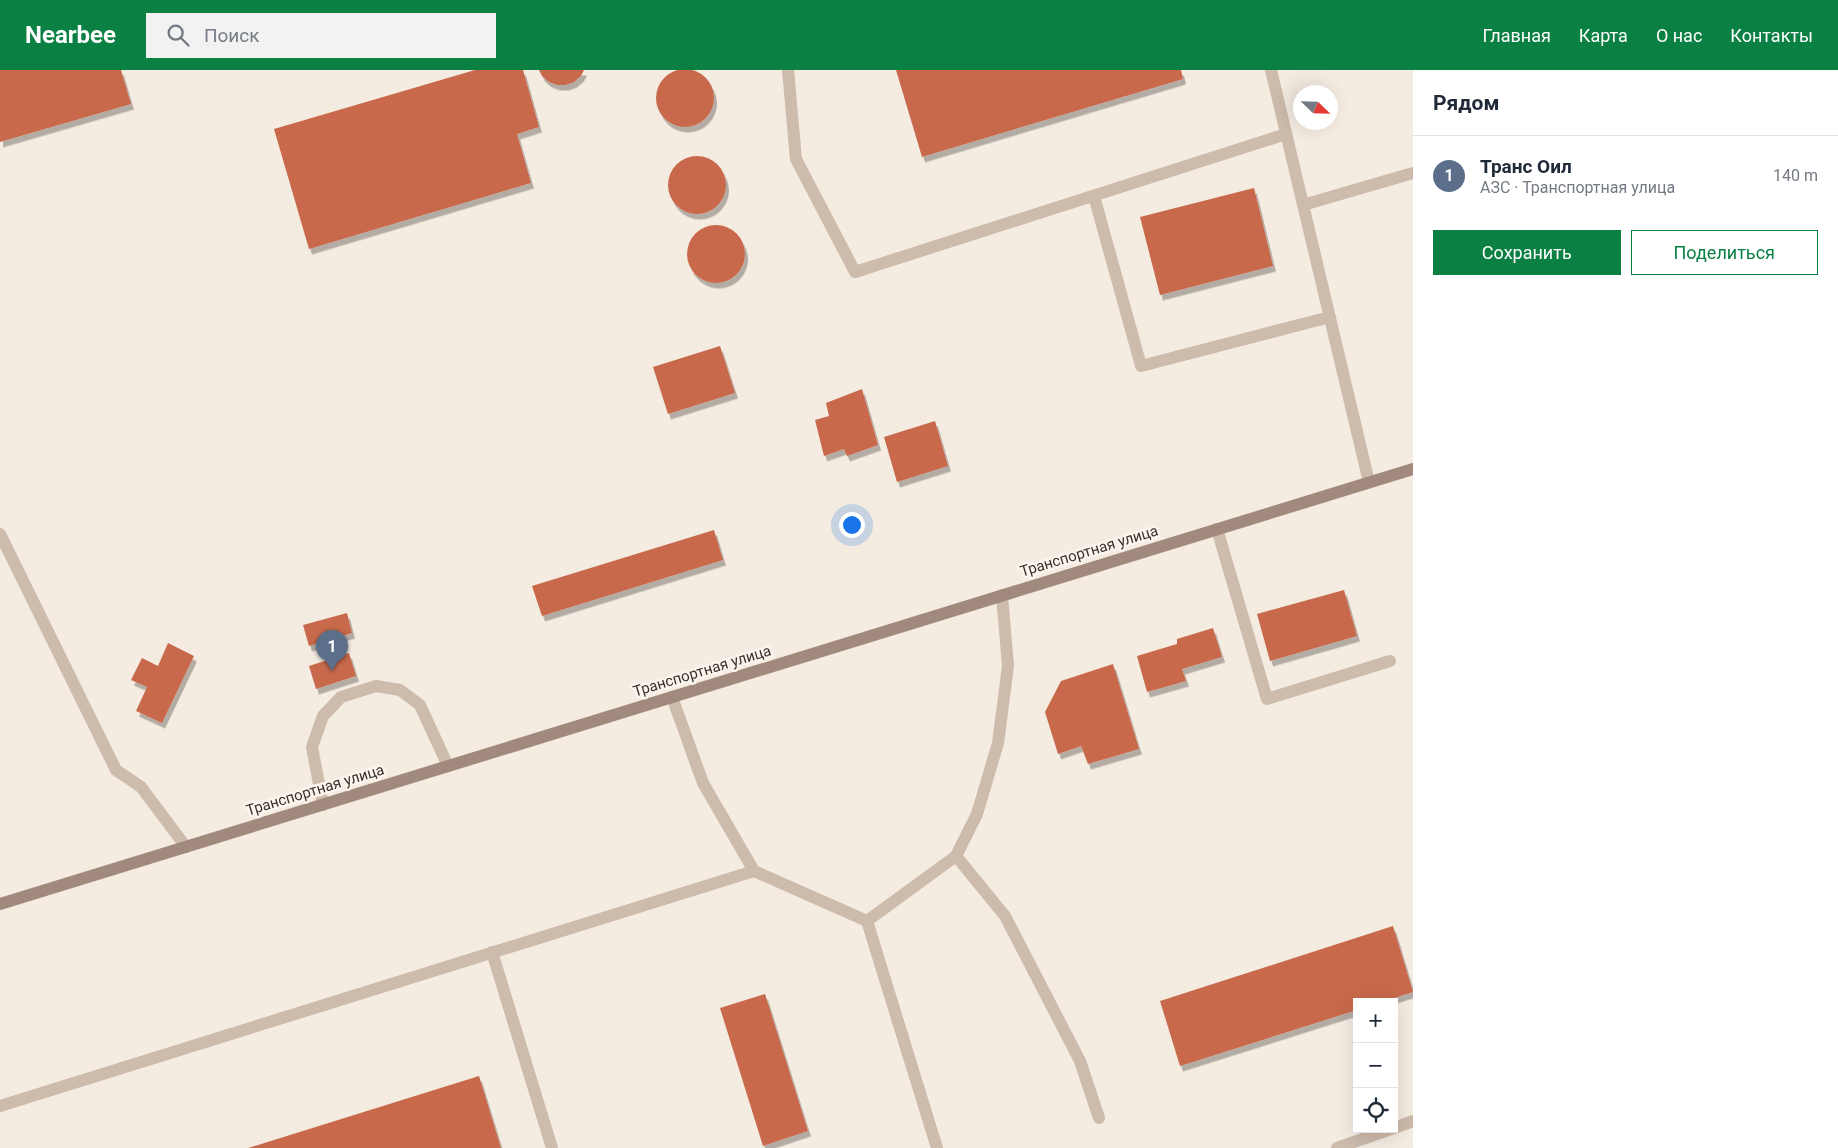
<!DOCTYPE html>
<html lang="ru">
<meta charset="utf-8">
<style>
body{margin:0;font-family:Roboto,sans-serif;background:#f2f2f3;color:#1f2937}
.controls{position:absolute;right:15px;bottom:15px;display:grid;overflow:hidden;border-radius:0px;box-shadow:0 5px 20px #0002}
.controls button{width:45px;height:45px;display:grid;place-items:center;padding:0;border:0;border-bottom:1px solid #e0e1e3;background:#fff;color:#1f2937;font:25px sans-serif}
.compass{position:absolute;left:1293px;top:15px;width:45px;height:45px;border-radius:50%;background:#fff;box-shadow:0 5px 20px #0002;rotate:113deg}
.you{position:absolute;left:851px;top:454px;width:18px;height:18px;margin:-12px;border:4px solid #fff;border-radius:50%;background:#1a73e8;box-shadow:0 0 0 8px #1a73e833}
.badge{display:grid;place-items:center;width:32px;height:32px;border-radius:50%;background:#0b8043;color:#fff;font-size:16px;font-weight:700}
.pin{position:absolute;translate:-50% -41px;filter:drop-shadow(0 1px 2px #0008)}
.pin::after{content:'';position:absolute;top:26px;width:18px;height:15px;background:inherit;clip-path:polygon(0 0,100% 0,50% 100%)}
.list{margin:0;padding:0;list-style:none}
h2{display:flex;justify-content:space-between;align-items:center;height:65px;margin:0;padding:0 20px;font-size:21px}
h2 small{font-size:16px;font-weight:400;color:#747a83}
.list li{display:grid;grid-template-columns:32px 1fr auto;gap:15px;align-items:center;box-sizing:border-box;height:80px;padding:0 20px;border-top:1px solid #e0e1e3}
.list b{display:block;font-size:19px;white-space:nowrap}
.list p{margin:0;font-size:16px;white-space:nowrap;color:#747a83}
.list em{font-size:16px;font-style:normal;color:#747a83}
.actions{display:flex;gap:10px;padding:15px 20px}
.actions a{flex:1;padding:11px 0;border:1px solid #0b8043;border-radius:0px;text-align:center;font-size:18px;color:#0b8043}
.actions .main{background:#0b8043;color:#fff}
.icon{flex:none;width:28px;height:28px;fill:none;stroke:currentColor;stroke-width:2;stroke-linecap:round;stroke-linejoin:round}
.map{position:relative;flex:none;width:1413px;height:1078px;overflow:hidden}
header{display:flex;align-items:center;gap:30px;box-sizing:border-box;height:70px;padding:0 25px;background:#0b8043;color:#fff}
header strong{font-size:24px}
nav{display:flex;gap:28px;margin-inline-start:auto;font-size:18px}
.search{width:350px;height:45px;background:#f2f2f3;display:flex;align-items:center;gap:12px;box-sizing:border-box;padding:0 18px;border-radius:0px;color:#747a83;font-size:19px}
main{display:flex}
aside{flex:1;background:#fff}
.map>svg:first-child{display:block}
.building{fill:#c8694b;filter:url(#shadow)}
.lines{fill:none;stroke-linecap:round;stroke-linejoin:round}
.lane{stroke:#cdbbac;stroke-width:12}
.street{stroke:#cdbbac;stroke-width:12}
.secondary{stroke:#a18a7d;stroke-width:12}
.labels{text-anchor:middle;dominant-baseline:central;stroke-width:5;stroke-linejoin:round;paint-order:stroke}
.street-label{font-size:15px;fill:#3b302b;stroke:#fbf5ee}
</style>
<header>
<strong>Nearbee</strong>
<div class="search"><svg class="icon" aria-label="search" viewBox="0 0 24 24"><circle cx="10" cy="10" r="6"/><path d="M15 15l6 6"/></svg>Поиск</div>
<nav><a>Главная</a><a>Карта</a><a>О нас</a><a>Контакты</a></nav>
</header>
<main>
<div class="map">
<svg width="1413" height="1078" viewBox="0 0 1413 1078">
<defs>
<filter id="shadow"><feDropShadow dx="3" dy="5.5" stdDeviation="0" flood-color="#0004"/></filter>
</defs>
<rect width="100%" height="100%" fill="#f4ebe1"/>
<path class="building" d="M656 28a29 29 0 1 1 58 0a29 29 0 1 1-58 0Z
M0,0h121l10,34 -131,38z
M475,0h48l16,57 -22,7 14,49 -222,66 -35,-120z
M539,0h45l-3,6 -7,6 -8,3h-9l-8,-3 -7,-6z
M896,0h285l2,9 -261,78z
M668 115a29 29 0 1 1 58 0a29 29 0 1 1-58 0Z
M1254,118l19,78 -113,29 -20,-78z
M687 184a29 29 0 1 1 58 0a29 29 0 1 1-58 0Z
M720,276l15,47 -67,21 -15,-47z
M862,319l16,56 -31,11 -3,-7 -20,7 -9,-36 14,-4 -3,-13z
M935,351l13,45 -51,16 -13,-45z
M714,460l9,30 -181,56 -10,-30z
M1344,520l13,46 -87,25 -13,-47z
M347,543l5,20 -43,13 -6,-21z
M1213,558l9,29 -40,12 4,12 -39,11 -10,-36 40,-12v-5z
M168,573l26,13 -32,67 -26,-12 11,-24 -16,-7 11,-22 16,8z
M349,583l7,23 -40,13 -7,-23z
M1113,594l26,85 -51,15 -7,-18 -23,8 -13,-42 16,-31z
M1393,856l20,66 -31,10h-25v8l-177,56 -20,-65z
M765,924l43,137 -45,15 -43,-138z
M479,1006l22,72h-253z"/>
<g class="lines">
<path class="lane" d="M788,0l8,89 59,113 431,-138
M1271,0l98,412
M1094,126l47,170 189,-49
M1303,135l110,-32
M1217,459l50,170 123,-38
M0,464l116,236 25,17 45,60
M323,735l-11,-58 11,-31 18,-19 35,-11 24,4 20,15 28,61
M956,786l49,60 75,145 19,57
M492,882l60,196
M0,1036l754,-235
M1394,1058l19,-7
M1337,1078l54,-19"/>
<path class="street" d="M672,627l31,86 51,88 113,50 70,227
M867,851l89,-65 21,-42 21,-71 10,-77 -6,-71"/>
<path class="secondary" d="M0,834l1413,-435"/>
</g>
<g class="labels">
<g class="street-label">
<text transform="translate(1089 481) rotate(-17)">Транспортная улица</text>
<text transform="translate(702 601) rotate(-17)">Транспортная улица</text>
<text transform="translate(315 720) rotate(-17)">Транспортная улица</text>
</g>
</g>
</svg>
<div class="controls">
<button>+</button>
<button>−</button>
<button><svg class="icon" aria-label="locate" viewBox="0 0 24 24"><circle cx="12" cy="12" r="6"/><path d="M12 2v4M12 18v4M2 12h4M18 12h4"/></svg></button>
</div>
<svg class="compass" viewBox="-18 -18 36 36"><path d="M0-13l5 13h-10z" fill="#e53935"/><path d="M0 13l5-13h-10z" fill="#747a83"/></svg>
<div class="you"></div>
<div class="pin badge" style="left:332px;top:601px;background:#5c6f8a">1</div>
</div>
<aside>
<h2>Рядом<small></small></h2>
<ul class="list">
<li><span class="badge" style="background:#5c6f8a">1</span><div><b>Транс Оил</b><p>АЗС · Транспортная улица</p></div><em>140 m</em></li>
</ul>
<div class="actions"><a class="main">Сохранить</a><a>Поделиться</a></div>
</aside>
</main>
